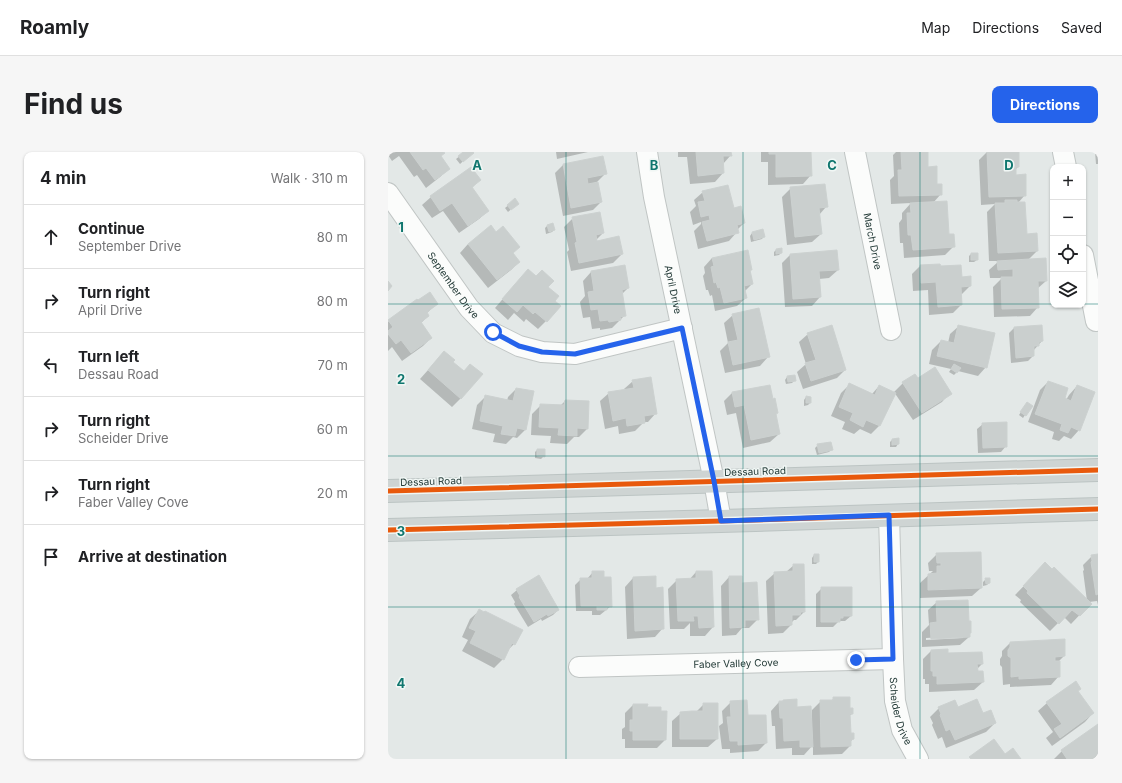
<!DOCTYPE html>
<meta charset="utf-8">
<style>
body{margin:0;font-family:Inter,sans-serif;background:#f6f6f6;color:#202124}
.controls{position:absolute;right:12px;top:12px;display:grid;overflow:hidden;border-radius:8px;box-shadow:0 1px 3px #0004}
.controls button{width:36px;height:36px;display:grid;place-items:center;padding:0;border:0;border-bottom:1px solid #e0e0e0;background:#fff;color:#202124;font:20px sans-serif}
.stop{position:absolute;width:12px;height:12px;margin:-9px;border:3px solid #2563eb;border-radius:50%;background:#fff}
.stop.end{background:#2563eb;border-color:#fff;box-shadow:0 1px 4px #0008}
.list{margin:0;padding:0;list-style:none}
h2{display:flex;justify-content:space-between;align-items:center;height:52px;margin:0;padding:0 16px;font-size:17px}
h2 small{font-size:13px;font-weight:400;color:#757577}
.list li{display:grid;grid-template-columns:26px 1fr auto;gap:12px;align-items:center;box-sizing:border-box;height:64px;padding:0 16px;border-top:1px solid #e0e0e0}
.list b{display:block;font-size:15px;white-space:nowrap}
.list p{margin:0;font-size:13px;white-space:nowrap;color:#757577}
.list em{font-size:13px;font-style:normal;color:#757577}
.icon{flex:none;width:22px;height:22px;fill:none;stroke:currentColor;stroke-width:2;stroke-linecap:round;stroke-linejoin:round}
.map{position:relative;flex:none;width:710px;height:607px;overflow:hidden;border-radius:8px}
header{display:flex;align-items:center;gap:24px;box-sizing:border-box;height:56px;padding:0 20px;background:#fff;border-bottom:1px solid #e0e0e0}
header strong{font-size:19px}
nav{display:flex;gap:22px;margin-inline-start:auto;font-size:14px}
.intro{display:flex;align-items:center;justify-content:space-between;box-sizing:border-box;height:96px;padding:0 24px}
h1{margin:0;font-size:28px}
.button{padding:10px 18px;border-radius:8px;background:#2563eb;color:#fff;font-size:14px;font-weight:700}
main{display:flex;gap:24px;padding:0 24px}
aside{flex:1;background:#fff;border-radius:8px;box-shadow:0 1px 3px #0004}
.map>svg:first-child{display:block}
.shadow{fill:#0003;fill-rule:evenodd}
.building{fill:#cacfce;stroke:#ccd1d0}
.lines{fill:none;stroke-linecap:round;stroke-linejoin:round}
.minor-casing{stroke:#c0c5c4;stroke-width:22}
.major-casing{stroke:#bcc4c3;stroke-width:24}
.minor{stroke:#fbfcfb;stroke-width:20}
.major{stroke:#ced4d3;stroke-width:22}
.cycleway-casing{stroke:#f1f7f5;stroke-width:8}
.cycleway{stroke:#e8590c;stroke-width:5}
.route{stroke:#2563eb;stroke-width:5}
.grid{fill:none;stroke:#0f766e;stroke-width:1;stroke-opacity:0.55}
.labels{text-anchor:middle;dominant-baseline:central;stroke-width:3;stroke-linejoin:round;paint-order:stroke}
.street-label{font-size:10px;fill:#233a37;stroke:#f1f7f5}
.grid-label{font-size:13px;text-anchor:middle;font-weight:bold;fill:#0f766e;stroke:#f1f7f5;stroke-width:3;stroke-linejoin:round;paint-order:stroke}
</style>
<header>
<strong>Roamly</strong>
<nav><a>Map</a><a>Directions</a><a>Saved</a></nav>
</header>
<div class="intro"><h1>Find us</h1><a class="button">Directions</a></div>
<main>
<aside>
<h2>4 min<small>Walk · 310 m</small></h2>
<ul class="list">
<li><svg class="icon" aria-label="ahead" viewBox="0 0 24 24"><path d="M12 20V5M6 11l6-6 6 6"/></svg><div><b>Continue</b><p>September Drive</p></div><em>80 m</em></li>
<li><svg class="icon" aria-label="right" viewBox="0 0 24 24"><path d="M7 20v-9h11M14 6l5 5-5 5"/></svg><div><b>Turn right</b><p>April Drive</p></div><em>80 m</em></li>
<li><svg class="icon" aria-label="left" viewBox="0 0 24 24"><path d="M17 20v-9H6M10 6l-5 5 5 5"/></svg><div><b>Turn left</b><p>Dessau Road</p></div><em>70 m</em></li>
<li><svg class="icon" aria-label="right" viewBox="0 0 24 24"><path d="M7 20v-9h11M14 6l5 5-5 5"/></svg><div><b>Turn right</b><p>Scheider Drive</p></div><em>60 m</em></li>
<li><svg class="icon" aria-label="right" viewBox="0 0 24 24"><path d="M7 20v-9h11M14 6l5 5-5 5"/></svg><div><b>Turn right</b><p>Faber Valley Cove</p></div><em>20 m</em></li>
<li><svg class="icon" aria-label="arrive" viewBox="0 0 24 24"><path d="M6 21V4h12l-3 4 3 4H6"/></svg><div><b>Arrive at destination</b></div></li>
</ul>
</aside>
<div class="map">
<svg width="710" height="607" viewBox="0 0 710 607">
<rect width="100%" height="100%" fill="#e3e8e7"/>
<path class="shadow" d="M0,0h54l-2,5 9,12 -9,8 -14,11 -9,-13 -3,2 -15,-21 -7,5 -4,-6z
M77,0h7l-2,3 -10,9 -4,-5z
M168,0h32l-31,7z
M290,0h52l1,3 -8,9v9l-8,9 -25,2 -3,-27h-9z
M373,0h49l1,23 -8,9 -35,1v-23h-7z
M508,0h31v16l14,26 -8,9 21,43 -9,9 -41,3 -1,-15h-3l-1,-20 3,-4v-6l9,-10 -20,1 -1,-24 4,-4 -1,-21z
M599,0h31v15l-3,3v6l10,19 -7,8 8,32 11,16 -9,9 18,21 -9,8 1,18 -8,9 -36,1 -1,-30 9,-9h-12l-1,-8 10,-9h-10l-2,-49 8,-8 -14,1 -2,-45z
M707,0h3v12h-2z
M214,5l3,17 -8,8 4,20 -8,8 -30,6 -8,-43 8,-8z
M91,28l-7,8 16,23 -9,8 -20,14 -16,-22 -11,7 -10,-13 9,-8z
M403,36l35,19 -7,8 2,19 -9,8 -25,3 -5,-48z
M315,40l31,17 10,14 -7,7v2l-8,9 -31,8 -4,-18 7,-7v-2l-8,3 -3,-13 6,-6 -2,-6z
M127,48v6l-7,6 -3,-4z
M185,66l30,15 -7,7 1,2 25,12 -9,9 -42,8 -4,-19 2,-2 -5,-23z
M164,72l2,6 -2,2 -6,2 -1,-6 2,-2z
M364,81l12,3 -2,3 -11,3 -1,-6z
M80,92l44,9 7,9 -8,8 -23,18 -28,-35z
M388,98l5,3 -2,2 -5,1v-4z
M583,102l6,6 -3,2h-5v-6z
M402,103l48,15 -9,8 -10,1 1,18 -8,9 -27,1 -3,-44z
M324,106l39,12 -1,1 2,13 -8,8 2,6 -9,8 -22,5 -3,-16 -2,1 -2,-6h-2l-3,-14 2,-3 -1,-6z
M532,114l20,1 21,11 9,8 -8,8h-2l1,11 -8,8 -24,2 -1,-25 -15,1 -1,-17z
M203,120l37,16 -7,7 4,20 -13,13 -12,2v-2l-8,1 -2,-12 -7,1 -3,-16 5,-6 -2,-15z
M132,127l27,8 6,14 -7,20 -8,8 -12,-10 -2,3 -10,-9 -6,7 -13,-12z
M49,151l-11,11 2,2 -7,7 10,15 -8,8 -21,15 -10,-14 -4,4v-29l1,-1z
M345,163l35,42 -8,9 -35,7 -5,-22 8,-8 -4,-20z
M571,174l27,41 -8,9 -20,-5 -4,4 -5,-3 2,-3 -22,-5 3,-14 9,-9 7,2 2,-9z
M626,176l28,13 -9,10v5l-5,5 -17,2 -2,-30z
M420,182l37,36 -8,8 -34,11 -6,-17 9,-8 -7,-22z
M56,200l7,10 10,36 -9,9 -32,-28z
M527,223l2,5 33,13 -8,9 -29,18 -19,-28 9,-9z
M399,225l8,3 -3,3 -6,1 -1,-4z
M245,229l23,32 -8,9h-4l-9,9 -16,3 -1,-8 -13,3 -5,-28 9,-8 16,-3 -1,-1z
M660,230l15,17 3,1 3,-5 8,-9 2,44 -8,9 -7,-3 -5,5 -7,-2 2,-7 -26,-10 12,-32z
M462,232l22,10 7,-8v40l-8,8 -11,-5 -6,5 -12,-5 3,-7 -14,-6 10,-23z
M128,237l9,41 -8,8 -4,-1 -7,7 -13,-2 2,-8 -23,-5 5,-24 9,-9 21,5 1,-4z
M344,241l43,22 4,19 -9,8 -27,6 -7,-35 -9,2 -3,-14z
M418,245l4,6 -2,2 -4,1v-6z
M177,249l22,28 -8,8h-5l-7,7 -17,-1 1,-7 -20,-1 1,-21 9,-9 19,1z
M637,254v9l-2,3 -4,-3z
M595,272l23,22 -5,6 -23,1 -1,-24z
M504,288l6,4 -2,3h-6v-5z
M430,293l13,5 -2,2 -12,3 -2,-7z
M149,298l7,6 -3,3 -6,-1v-6z
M549,402l44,34 -9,8 -52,2v-15l13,-12h-4l-1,-8z
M426,403l4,7 -2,2h-4v-6z
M710,403v50l-1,-4 -8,1 1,2 -19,20 -7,-7 -14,14 -30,-29 1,-2 -6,-5 30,-31 42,37 -4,-30 1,-1 -1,-5 9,-9z
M406,413l10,47 -8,8h-2l-3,3v2l-8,8 -15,1 -2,-53 9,-8 11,-1z
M205,420l18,34 -11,9h-8v-4h-16l-1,-26 6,-6h6z
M308,420h15l2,55 -8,9h-15v-13l-6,6h-14l-2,-40 9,-9h12z
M341,425l12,7 17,35 -9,9h-7l-6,7 -14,1 -1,-50z
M245,426l22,11 8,39 -8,9 -28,2 -2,-52z
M598,427l3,4 -2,2 -4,1v-4z
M434,436l29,28 -6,5h-6l-6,6h-17v-33z
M129,438l41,20 -5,5 -11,6 -1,-2 -13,8 -14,-23 1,-2 -4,-7z
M549,450l32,35 -9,8 -38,2v-15l7,-7 -1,-15zM575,484v2l-37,2v-2z
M91,459l35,33 -7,7 -4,8 -9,9 -32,-17 6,-11 -6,-3 8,-18z
M622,491l54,13 -5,5v15l-8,9 -41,2v-3l-7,1 -1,-18 -2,-2v-6l2,-3v-5z
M543,499l16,3 35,10 -5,5 6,13 -9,8 -45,2v-8h-4v-5h-2v-20z
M687,530l2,10 16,21 -8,9 -33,24 -6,-8 7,-6 -15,-21 9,-8z
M446,546l15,11 3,5 -3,2 1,18 3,5 -3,3v4l-8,8 -29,1v-10l-9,10h-12v-7l-16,1 -1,-23h-3l-1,-15 8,-9h3l1,-1 28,17h1v-8l9,-9h10z
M343,550l16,14 19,27 -8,8 -28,2v-4h-8l-3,-23 4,-3 -1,-12z
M316,552l13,35 -9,8h-36v-26l9,-8 15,-1z
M245,553l13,3 19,32 -8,8h-32v-9h-3v-10l3,-2v-14z
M551,556l18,1 25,6 13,8 -9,9 -40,16 -4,-11 -4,2 -6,-14 1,-2 -3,-6z
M710,573v34h-44l8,-8z"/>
<path class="building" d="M22,0h33l2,1 -4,3 9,13 -15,11 -9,-12 -3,2z
M75,0h10l1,1 -11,9 -5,-6z
M308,0h35l1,4h-9l1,17 -26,3z
M381,0h42l1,24 -36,1v-23h-7z
M513,0h27v15l9,-1v18h5v11l-43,1 -1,-26h4z
M599,0h32v15h-3v8l10,-1v22l-37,1z
M215,4l4,18 -20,4 1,6 10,-2 4,20 -31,6 -8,-44z
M83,15l10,13 -9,7 17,24 -21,15 -16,-23 -12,8 -10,-15z
M437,32l3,23 -9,1 3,26 -27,3 -5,-50z
M340,33l6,23 7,-2 4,17 -8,2 2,8 -32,8 -5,-19 8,-2 -1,-5 -8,2 -3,-15 7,-1 -3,-10z
M127,46l4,6 -8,6 -4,-5z
M617,48h12v2h8l2,32 10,-1 1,18 -40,2 -3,-50h10z
M559,49l2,33h5l1,13 -42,3 -2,-15h-3l-1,-22h4l-1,-10z
M212,60l4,21 -8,2 1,6 22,-5 4,18 -44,9 -4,-20 2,-1 -5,-25z
M165,71l2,7 -6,2 -2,-7z
M103,73l5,7 7,-6 17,21 -7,6 7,9 -23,18 -29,-36z
M375,77l2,8 -11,3 -2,-8z
M394,96v5l-6,1v-5z
M360,98l4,20h-2l3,14 -9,2 3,12 -23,5 -4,-16 -2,1 -2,-6 -2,1 -3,-16 3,-1 -2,-8z
M449,98l2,20 -20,1 2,26 -28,2 -3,-45z
M583,101h7v7h-7z
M658,106l1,23h-9l1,27 -37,1 -1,-32h12v-8l-15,1 -1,-9z
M552,112l1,2 20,-1 1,12 9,-1v10l-10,1 1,18 -24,2 -2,-25 -15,1 -1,-18z
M237,113l4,23 -7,2 4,26 -6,1 1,3 -12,2 -1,-2 -8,1 -2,-12 -7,1 -3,-18 6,-1 -3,-20z
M140,117l8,7 6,-6 12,11 -6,6 11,9 -4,5 6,5 -14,16 -12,-10 -2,2 -10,-9 -6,7 -15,-13z
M0,129l4,5 -4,5z
M42,140l8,12 -11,8 2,4 -8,6 11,16 -21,15 -10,-13 -5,4 -8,-10v-3l5,-4 -5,-7 29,-21 1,1z
M371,156l11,49 -37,8 -5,-23 10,-2 -6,-26z
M444,173l14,45 -35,11 -6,-18 11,-3 -9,-27z
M570,173l37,8 -8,35 -50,-12 4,-16 13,3z
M654,173l1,16 -4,1v4h-5v10l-18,2 -2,-31z
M56,199l11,9 -2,2 11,9 6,-7 13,10 -22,25 -33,-29z
M566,212l7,4 -4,5 -6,-4z
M547,215l17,27 -30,19 -20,-31 13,-8 3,4z
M407,223l1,6 -8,1 -1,-6z
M263,225l6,37 -13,2 1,7 -18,3 -1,-8 -13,3 -5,-29 26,-4 -2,-8z
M660,229l20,7 -3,10 6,3 6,-16 18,7 -15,39 -9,-4 -3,6 -8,-3 2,-6 -27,-10z
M461,231l26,12 4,-10 17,8 -16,33 -14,-6 -3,7 -13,-7 3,-7 -14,-6z
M382,233l3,14 2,-1 3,15 -2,1 4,20 -29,6 -7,-35 -9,2 -3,-15z
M128,236l18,3 -8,39 -9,-2 -2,8 -14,-2 2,-8 -23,-5 5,-26 28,6z
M418,244l5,1v6h-5z
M177,248l24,1 -1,28 -11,-1v8l-19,-1 1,-7 -20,-1 1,-23 24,1z
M639,250l6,4 -7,10 -6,-4z
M619,270v25l-24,1 -1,-25z
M511,286v6l-7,1v-6z
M443,290l2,8 -14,3 -2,-9z
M149,297h8v8l-8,-1z
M593,400l1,36 -54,2v-16l9,-1v-7h4v-3h-4l-1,-10z
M426,402h5v8h-5z
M710,402v40l-2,1 -5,-33 1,-1 -1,-6z
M657,410l7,7 2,-2 38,37 -12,12 -8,-6 -13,14 -32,-31 1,-2 -5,-5z
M405,412h11l1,48h-4l-1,3h-8v10l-16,1 -2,-54 19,-1z
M204,419h12v6h7l1,30h-5v3h-10v-4h-16l-1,-28h12z
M308,419h16l2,56 -15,1 -1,-12h-5l1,5h-16l-2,-42 20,-1z
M151,423l20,35 -11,6 -1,-2 -13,8 -15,-25 1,-1 -4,-7z
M268,424v12l7,-1 1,42 -29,2 -2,-54z
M341,424h13v7l15,-1 2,38h-14v7l-15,1z
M597,426h5v5l-4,1z
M433,435h31v29h-9v2h-3v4h-19z
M580,448l1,21h2v12h-1v4l-39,2 -1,-16 7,-1 -1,-21z
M91,457l5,3 1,-1 38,19 -8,15 -3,-2 -8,17 -34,-17 6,-12 -7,-3z
M677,487v17l-10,1v4h5v16l-41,2v-3l-8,1v-19l-3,-2v-6l2,-3v-5z
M560,497v4l34,-1 1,12h-6l1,7h5l1,11 -47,2v-8h-4v-5h-2v-21z
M688,529l5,8 -3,2 16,22 -34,25 -6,-9 8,-5 -16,-22z
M445,545h17v11h3v6h-3l1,19h3v6l-3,1v6l-30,1 -1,-47h13z
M409,547v8l14,-1 2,41h-13v-7l-16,1 -1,-23h-3l-1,-17h4v-1z
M589,547l6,14 8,-3 5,13 -41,17 -5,-11 -4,2 -6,-16 1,-1 -3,-7 17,-7 3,7z
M359,548l1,15h18l1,28 -29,2v-4h-8l-3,-24h4l-1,-16z
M315,551h15v36h-38v-27l12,-1h11z
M245,552h15l-1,3h14v4h6l-1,29h-33v-9h-3v-11h3z
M710,572v35h-31l-6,-9z
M606,587l11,15 8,-6 8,11h-50l-2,-2z"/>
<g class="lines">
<g class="minor-casing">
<g id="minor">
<path id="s1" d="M259,0l7,45 60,284 7,40"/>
<path id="s2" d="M467,0l36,178"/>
<path d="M675,0l3,15"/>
<path id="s3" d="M0,41l81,115 24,25 26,13 23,6 33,2 107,-26"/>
<path d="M695,103l13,66"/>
<path id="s4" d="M501,363l4,144 2,42 7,29 16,29"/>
<path id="s5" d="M191,515l314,-8"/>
</g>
</g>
<g class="major-casing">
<path id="major" d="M0,339l710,-21
M0,378l333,-9 377,-12"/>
</g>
<use href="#minor" class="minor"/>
<use href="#major" class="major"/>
<g class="cycleway-casing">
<path id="cycleway" d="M0,339l710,-21
M0,378l333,-9 377,-12"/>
</g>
<use href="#cycleway" class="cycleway"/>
</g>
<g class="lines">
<path class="route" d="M105,180l26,14 23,6 33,2 107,-26 32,153 7,40 168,-6 4,144 -37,1"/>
</g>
<path class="grid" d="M178,0v607M355,0v607M532,0v607M0,152h665M695,152h15M0,304h710M0,455h710"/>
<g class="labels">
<g class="street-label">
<text stroke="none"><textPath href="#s2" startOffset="91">March Drive</textPath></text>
<text stroke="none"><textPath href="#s3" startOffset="113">September Drive</textPath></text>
<text stroke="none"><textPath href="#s1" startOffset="140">April Drive</textPath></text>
<text transform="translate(367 319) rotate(-2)">Dessau Road</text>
<text transform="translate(43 329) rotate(-2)">Dessau Road</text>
<text stroke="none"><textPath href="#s5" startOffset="157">Faber Valley Cove</textPath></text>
<text stroke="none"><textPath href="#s4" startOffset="197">Scheider Drive</textPath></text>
</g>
</g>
<g class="grid-label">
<text x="89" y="18">A</text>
<text x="266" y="18">B</text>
<text x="444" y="18">C</text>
<text x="621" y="18">D</text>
<text x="13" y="80">1</text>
<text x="13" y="232">2</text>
<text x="13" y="384">3</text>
<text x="13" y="536">4</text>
</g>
</svg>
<div class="controls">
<button>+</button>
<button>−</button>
<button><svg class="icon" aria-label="locate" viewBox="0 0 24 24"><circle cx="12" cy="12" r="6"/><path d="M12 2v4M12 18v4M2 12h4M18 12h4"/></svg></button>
<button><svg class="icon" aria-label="layers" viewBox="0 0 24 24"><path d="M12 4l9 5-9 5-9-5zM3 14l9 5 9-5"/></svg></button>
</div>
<div class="stop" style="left:105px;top:180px"></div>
<div class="stop end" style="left:468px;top:508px"></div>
</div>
</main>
